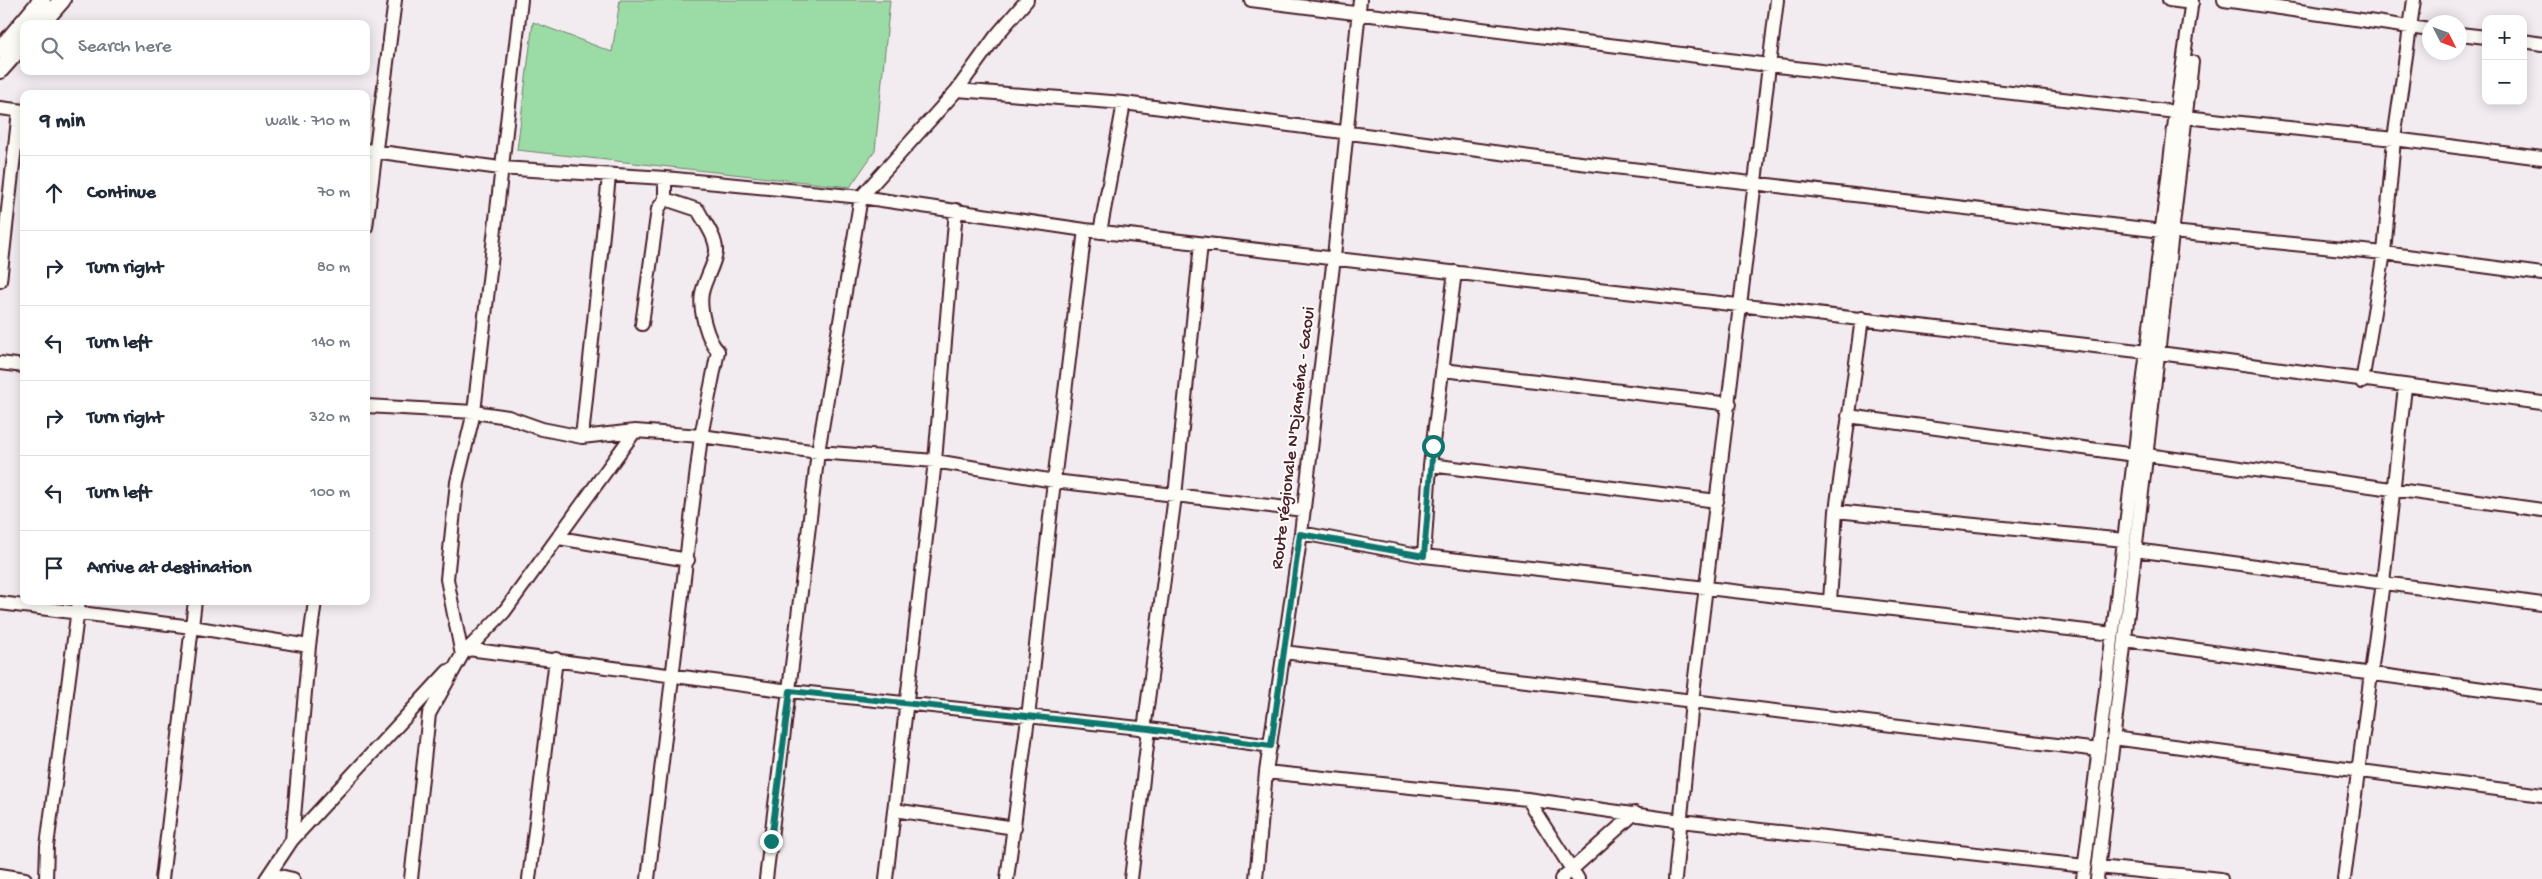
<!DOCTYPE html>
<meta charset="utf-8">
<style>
body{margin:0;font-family:"Gochi Hand",sans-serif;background:#f2f2f3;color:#1f2937}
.controls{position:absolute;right:15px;top:15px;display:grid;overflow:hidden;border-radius:10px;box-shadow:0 2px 12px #0003}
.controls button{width:45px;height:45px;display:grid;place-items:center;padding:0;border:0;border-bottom:1px solid #e0e1e3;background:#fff;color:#1f2937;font:25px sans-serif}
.compass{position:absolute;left:2422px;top:15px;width:45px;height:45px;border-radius:50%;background:#fff;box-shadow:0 2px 12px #0003;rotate:132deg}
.stop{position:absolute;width:15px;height:15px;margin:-11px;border:4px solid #0f766e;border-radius:50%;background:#fff}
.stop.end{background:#0f766e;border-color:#fff;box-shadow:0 1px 5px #0008}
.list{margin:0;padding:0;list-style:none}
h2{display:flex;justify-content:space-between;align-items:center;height:65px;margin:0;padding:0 20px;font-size:21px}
h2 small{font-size:16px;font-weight:400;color:#747a83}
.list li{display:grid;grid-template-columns:32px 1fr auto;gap:15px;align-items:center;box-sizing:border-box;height:75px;padding:0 20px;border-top:1px solid #e0e1e3}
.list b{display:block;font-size:19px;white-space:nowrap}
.list em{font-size:16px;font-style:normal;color:#747a83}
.icon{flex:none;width:28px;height:28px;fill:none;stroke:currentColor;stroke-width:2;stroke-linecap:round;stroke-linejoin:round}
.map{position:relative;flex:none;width:2542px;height:879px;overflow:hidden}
.search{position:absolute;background:#fff;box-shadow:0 2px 12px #0003;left:20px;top:20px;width:350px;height:55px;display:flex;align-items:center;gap:12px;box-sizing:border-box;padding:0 18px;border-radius:10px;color:#747a83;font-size:19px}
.panel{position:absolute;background:#fff;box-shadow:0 2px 12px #0003;left:20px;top:90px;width:350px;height:515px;border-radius:10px}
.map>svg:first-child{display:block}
.green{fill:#9bdca6;stroke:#727e68}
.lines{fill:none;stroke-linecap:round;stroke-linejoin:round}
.minor-casing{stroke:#4a1f2b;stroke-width:16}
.major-casing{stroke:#4a1f2b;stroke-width:20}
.minor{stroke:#fdfcf7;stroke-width:12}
.major{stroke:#fdfcf7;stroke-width:16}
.route{stroke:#0f766e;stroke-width:6}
.labels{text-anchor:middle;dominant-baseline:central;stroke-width:4;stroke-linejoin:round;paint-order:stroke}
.street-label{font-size:18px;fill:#4a1f2b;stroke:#fdfcf7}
</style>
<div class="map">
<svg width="2542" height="879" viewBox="0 0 2542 879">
<rect width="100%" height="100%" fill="#f2ecf1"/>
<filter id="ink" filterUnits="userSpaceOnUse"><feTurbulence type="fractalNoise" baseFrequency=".02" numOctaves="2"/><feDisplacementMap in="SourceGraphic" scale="10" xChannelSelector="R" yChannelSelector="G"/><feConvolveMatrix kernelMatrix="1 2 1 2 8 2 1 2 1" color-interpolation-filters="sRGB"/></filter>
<g filter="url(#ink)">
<path class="green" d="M620,0h270l-15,151 -25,36 -333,-37 16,-128 79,30z"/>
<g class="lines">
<g class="minor-casing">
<path id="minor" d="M1251,0l518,65 407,47
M2169,0l23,3
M2224,0l206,30
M2460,34l26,3
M2523,41l19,3
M957,90l167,13 422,56 616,72
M0,108l24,3
M2185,117l209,22 148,19
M366,150l134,18 165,10 196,19 224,33 1062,122
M366,227l29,-227
M1100,232l24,-129
M2172,232l212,21 158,21
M0,281l19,-170
M642,324l16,-115 7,-10v-21
M2159,353l383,50
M0,363l24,3
M1443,370l287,34
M2362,382l22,-129 10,-114 20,-139
M366,406l108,6 34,5 34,12 40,8 53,-6 66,5 117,16 117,9 119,20 250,29
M1848,416l287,39
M582,437l27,-261
M2147,455l395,55
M1430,465l287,36
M1836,511l288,29
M1301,533l123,23 6,-91 25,-193
M559,538l129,22
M2135,550l407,54
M1424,556l689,78
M1830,601l6,-90 26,-193
M0,603l192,24 117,19
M2125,640l417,57
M468,649l322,42 359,38 122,17
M465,652l39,-40 131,-181
M1283,652c272,34 544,63 816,98
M1144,730l31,-234 26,-252
M2113,738l429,57
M1266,772l261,27 154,22 404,45
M1527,799l51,80
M894,810l121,18
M292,840l17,-194 6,-45
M2098,867l123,12
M271,874l22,5
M0,875l25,4
M46,879l1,-33 32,-245
M162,879l33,-278
M266,879l26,-39 156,-169
M411,879l18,-165 33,-59 -15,-76 10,-97 17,-70 47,-412
M529,879l27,-220
M648,879l53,-443 17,-85c-11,-11 -19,-42 -16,-58 3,-14 12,-27 14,-41 1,-14 -12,-30 -18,-42l-33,-11
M766,879l52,-427 43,-255 96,-107 39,-54 31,-36
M886,879l49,-418 21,-251
M1007,879l21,-161 26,-237 31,-251
M1131,879l18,-150
M1256,879l10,-107 35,-239 33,-276 26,-257
M1561,879l74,-66
M1675,879l17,-177 85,-702
M2083,879l93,-767 16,-112
M2097,879l95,-817
M2344,879l39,-297 22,-195"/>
</g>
<g class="major-casing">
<path id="major" d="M41,24l21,-24
M0,50l42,-50
M0,70l24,-27"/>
</g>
<use href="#minor" class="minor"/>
<use href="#major" class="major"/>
</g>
</g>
<g class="lines" filter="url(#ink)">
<path class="route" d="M771,841l19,-150 359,38 122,17 29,-212 124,22 9,-110"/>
</g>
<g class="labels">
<g class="street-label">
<text transform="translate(1294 438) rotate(-83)">Route régionale N'Djaména - Gaoui</text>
</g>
</g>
</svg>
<div class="controls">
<button>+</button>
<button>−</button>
</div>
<svg class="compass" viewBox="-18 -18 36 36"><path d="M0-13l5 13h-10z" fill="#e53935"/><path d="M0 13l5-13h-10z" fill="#747a83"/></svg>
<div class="stop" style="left:1433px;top:446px"></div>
<div class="stop end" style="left:771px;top:841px"></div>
<div class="search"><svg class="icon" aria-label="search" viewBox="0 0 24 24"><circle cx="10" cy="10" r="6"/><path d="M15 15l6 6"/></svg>Search here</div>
<section class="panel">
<h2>9 min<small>Walk · 710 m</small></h2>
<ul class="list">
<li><svg class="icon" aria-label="ahead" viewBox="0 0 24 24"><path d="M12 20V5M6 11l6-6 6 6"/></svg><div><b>Continue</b></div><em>70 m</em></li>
<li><svg class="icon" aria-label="right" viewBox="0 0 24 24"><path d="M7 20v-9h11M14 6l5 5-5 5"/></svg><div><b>Turn right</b></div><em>80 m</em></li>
<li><svg class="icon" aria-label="left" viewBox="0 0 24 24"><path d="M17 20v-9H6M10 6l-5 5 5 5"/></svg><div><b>Turn left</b></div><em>140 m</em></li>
<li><svg class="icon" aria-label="right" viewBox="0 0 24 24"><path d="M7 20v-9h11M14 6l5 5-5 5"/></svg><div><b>Turn right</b></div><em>320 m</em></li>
<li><svg class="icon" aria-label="left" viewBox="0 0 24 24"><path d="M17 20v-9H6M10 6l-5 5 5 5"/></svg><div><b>Turn left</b></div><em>100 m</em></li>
<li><svg class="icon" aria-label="arrive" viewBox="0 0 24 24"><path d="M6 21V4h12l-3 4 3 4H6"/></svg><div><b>Arrive at destination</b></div></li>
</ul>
</section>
</div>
